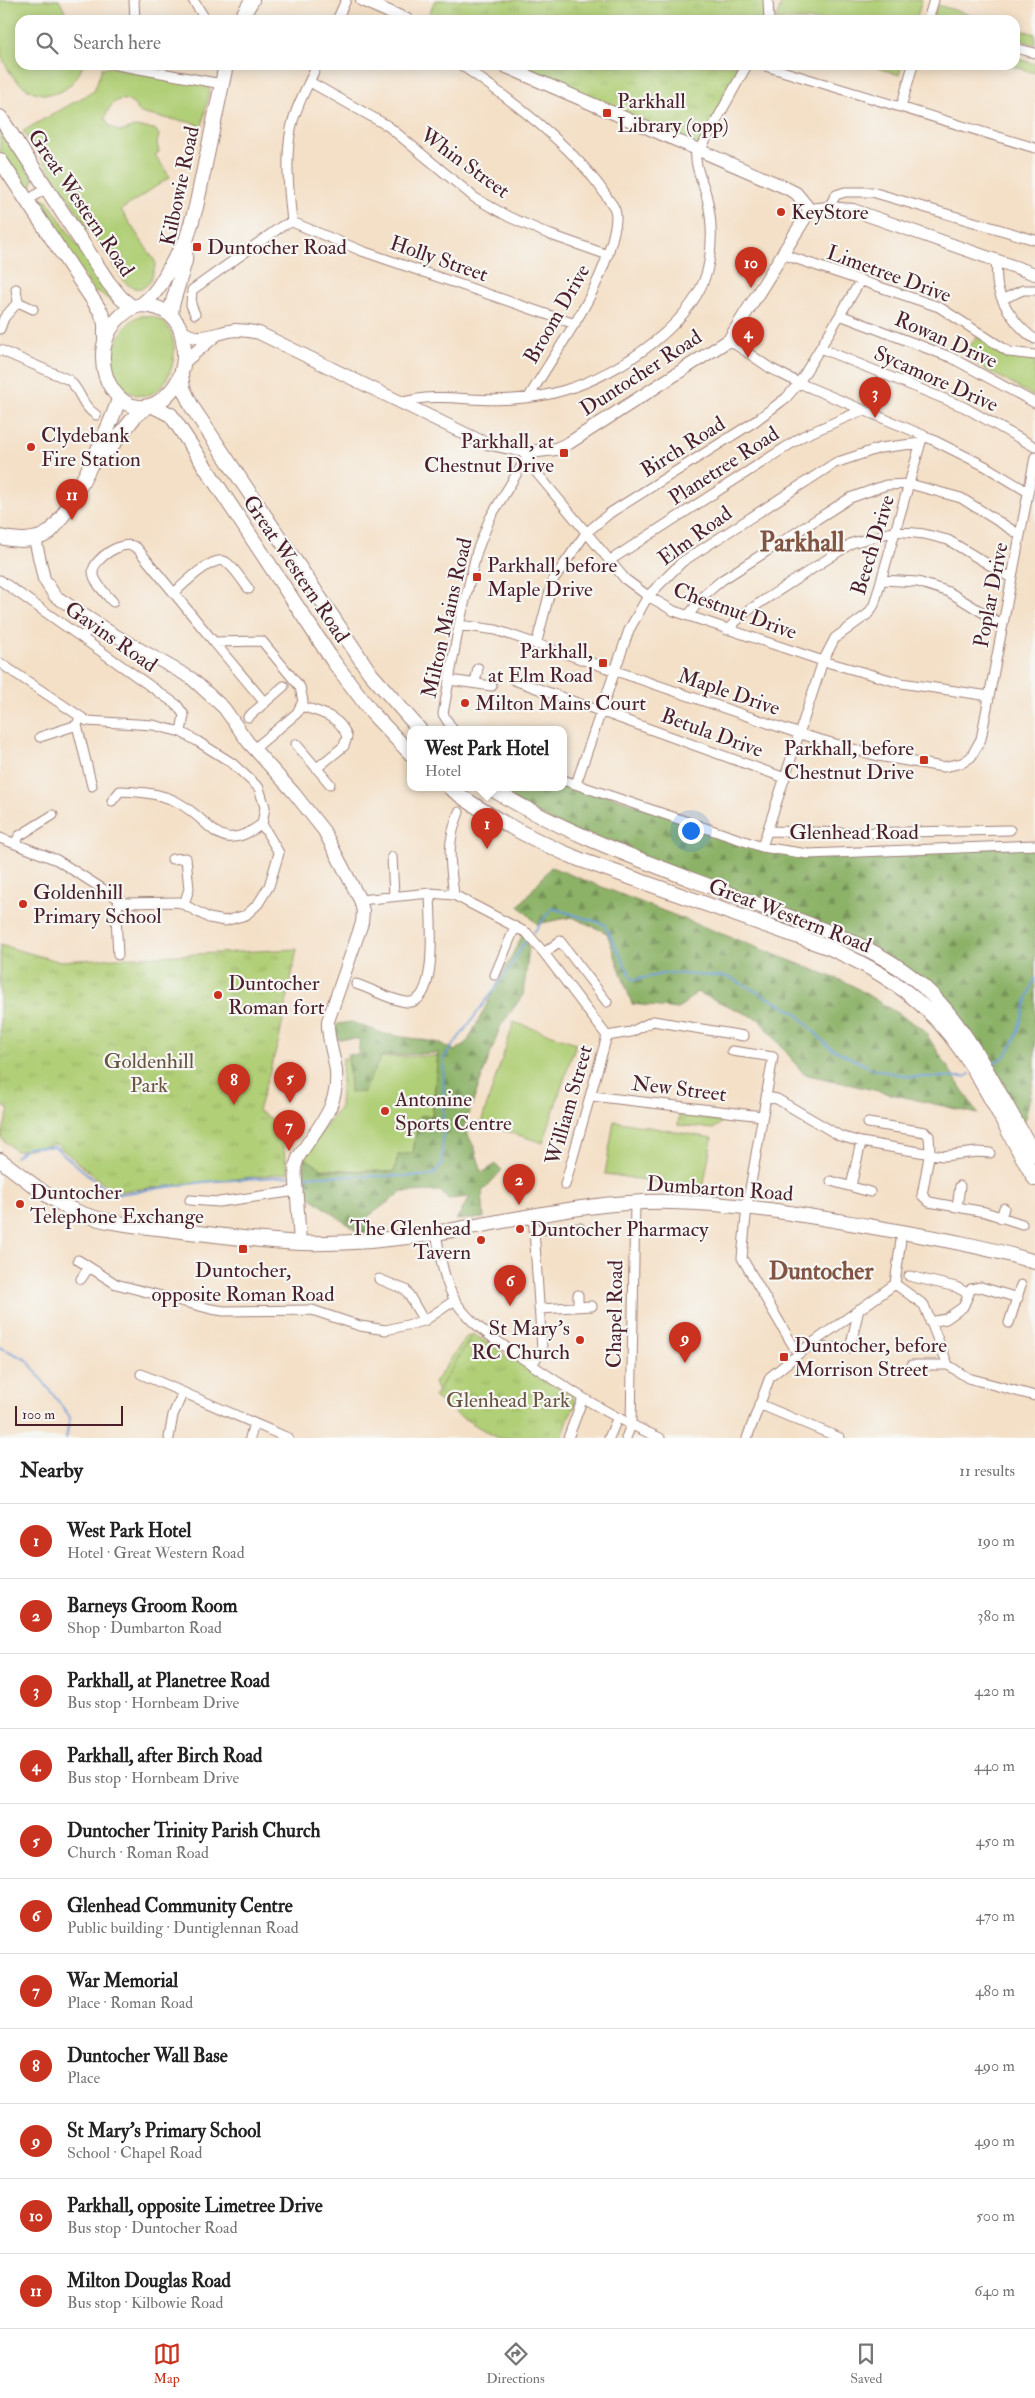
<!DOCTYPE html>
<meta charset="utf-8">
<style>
body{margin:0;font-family:"IM FELL Double Pica",serif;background:#f6f6f6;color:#222}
.scale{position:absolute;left:15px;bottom:12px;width:108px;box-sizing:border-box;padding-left:5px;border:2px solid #4a1f2b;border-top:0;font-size:14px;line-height:18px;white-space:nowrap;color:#4a1f2b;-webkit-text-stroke:4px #f6f6f2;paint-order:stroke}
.you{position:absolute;left:690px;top:830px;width:18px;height:18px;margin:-12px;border:4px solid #fff;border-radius:50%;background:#1a73e8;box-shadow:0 0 0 8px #1a73e833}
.badge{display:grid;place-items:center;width:32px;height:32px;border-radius:50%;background:#c8321e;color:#fff;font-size:16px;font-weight:700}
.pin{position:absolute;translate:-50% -41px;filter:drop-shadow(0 1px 2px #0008)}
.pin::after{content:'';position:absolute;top:26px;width:18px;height:15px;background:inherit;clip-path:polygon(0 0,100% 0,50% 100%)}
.popup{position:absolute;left:407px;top:726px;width:160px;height:65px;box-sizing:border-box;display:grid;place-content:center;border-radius:10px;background:#fff;filter:drop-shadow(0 1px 4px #0005);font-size:16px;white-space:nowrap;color:#767676}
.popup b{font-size:19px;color:#222}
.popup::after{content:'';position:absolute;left:50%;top:100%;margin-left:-10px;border:10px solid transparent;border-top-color:#fff}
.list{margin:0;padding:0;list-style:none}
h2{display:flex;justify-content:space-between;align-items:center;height:65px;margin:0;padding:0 20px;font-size:21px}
h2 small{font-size:16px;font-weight:400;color:#767676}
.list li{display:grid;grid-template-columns:32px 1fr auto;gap:15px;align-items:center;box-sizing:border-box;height:75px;padding:0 20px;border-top:1px solid #e0e0e0}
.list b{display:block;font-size:19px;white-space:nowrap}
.list p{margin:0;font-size:16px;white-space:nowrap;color:#767676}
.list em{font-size:16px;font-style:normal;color:#767676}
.icon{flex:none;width:28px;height:28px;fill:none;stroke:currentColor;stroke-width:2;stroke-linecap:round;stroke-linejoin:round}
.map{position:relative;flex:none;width:1035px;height:1438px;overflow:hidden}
.search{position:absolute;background:#fff;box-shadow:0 2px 12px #0003;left:15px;right:15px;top:15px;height:55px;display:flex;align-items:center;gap:12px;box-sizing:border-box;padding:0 18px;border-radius:15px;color:#767676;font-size:19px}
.sheet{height:890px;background:#fff}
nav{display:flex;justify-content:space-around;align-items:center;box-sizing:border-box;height:70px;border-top:1px solid #e0e0e0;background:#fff;font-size:14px;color:#767676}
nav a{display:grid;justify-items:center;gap:2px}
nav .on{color:#c8321e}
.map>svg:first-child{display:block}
.grass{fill:#b1cf77;stroke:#7e7751}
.forest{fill:url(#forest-firs);stroke:#6b684a}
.park{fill:url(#park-tufts);stroke:#7e7751}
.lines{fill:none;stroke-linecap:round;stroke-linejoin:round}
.stream{stroke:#6d9ed7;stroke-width:2}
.street-casing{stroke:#9f8079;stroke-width:11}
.secondary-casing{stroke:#9f8079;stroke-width:14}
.primary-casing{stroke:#9f8079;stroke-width:16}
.street{stroke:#fff;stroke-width:9}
.secondary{stroke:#fff;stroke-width:12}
.primary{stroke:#fff;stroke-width:14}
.poi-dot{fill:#c8321e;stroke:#f6f6f2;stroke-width:2}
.labels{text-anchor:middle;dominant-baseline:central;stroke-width:4.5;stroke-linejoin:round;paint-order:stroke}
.poi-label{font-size:21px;fill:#4a1f2b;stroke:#f6f6f2;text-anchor:start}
.street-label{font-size:21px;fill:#4a1f2b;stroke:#f6f6f2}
.park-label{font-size:21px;fill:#695442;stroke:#f6f6f2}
.quarter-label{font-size:24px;font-weight:bold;fill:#825442;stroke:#f6f6f2}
.district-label{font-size:26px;font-weight:bold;fill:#825442;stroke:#f6f6f2}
</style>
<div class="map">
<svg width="1035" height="1438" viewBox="0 0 1035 1438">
<defs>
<pattern id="forest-firs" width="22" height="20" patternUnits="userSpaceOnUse" patternTransform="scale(1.25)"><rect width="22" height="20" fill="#8cb268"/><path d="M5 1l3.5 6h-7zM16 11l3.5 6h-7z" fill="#749056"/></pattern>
<pattern id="park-tufts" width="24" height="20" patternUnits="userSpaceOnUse" patternTransform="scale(1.25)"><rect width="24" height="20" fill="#b1cf77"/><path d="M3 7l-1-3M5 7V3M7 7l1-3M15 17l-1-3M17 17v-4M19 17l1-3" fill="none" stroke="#9ab167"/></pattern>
</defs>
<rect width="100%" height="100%" fill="#f6f6f2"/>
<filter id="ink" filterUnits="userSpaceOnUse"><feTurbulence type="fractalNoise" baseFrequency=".02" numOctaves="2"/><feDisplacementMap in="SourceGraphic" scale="10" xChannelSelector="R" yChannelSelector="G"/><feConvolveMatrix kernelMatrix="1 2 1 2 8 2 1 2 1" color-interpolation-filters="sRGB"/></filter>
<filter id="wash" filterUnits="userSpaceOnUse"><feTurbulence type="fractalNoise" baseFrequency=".0096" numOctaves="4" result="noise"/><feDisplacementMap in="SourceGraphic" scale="20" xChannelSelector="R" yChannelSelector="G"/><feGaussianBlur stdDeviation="1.12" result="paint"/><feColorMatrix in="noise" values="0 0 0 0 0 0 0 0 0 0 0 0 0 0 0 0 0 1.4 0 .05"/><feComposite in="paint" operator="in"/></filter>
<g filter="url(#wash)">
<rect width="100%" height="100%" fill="#f4e0c7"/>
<path class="grass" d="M0,0h59l11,20h-50v45h63c-19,48 -68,32 -82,-11 -1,-12 -1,-40 -1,-54z
M782,0h140l-6,20h-140z
M938,5l49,15h-52l-2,-2z
M1015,28l20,6v11l-14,-5 -2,6 -4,-2z
M1015,50l3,1 -2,7 19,6v9l-27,-8h7z
M870,65h32l-3,10z
M111,67l93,17 6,5 -8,37 -2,1 -5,-4c-17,-3 -34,-5 -51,-9 -5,-1 -7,-6 -11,-10 -14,-11 -24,1 -28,14l4,8 11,6 14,-5 21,2 4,6 -2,8 2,9 -4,3 15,22 -49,33 35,53 -6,19c-7,9 -18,8 -25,0l-102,-151 71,-40 8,-23z
M0,128l34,52 -4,8h-3l-27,-37z
M43,200h4l68,102 -1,2 -16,-13 -3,2 -57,-88z
M140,316c57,-6 35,100 -11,76 -29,-14 -15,-66 11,-76z
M976,337l35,18 24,4v38l-71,-40z
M514,1022l62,21 -33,100 -62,-20z
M438,1056l-6,60h-13l-6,37 -19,19 -90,-4v-12l36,-49 3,-49z
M614,1121l98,17 -9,51 -98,-15z
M471,1335l3,1 -36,56 -4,-9 33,-47z"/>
<path class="forest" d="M563,780l199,67 46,7 227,-9v229l-13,59 -67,-111 -66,-60 -323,-133 -76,-41h73z
M551,867l299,117 73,45 55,85 -174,-40 -44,-54 -63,-28 -19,17 -46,-5 -25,-71 -35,-16 -35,7 -18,-18z
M523,934l6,14 -6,47 -23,32 -36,100 11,22 7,24 14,-9 6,6 -20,22 2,26 -28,2 14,-23 -22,2 -8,-8 -38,1 -36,26 7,7v7l-13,1 -56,-40v-35l21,12 69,2 4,-17 15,-2 6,-37h13l6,-63 -56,3 -16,29 -2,7 -14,1 -2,-39 10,1 2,-16h-26l-1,-11 5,-4 13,-2 34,12 56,9 14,8 13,-10z"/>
<path class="park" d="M435,0h333l1,20h-342z
M502,65h245l-48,87z
M0,945l58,16 239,-12 -18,91 -21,71 19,11 12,51 -176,19 -57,-48 -40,7 -15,-13 8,-28 -9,-6z
M679,1115l44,6 -9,8 -36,-4z
M473,1334l32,20 5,8 6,-2 6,3 50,33 4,9 -7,11 -7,22h-65l-39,-23 -24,-18z"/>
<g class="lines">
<path class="stream" d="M534,932l18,-24 52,16 29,56 35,-7 61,4 66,35 34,35 44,22 38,8h54l5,-3
M990,1064c5,-2 11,-4 14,-7 19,-22 18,-54 31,-78
M15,1157l13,-10h27l57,48 91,-13 87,-6
M300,1176h132l10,-12 2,-106 65,-89 17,-29
M0,1347l27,13 43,57 -4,21"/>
</g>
</g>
<g filter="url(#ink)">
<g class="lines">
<g class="street-casing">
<path id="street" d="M134,0l1,20
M193,0l13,20
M768,0l1,20
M337,20l9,-20
M928,20l6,-20
M1015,48l20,5
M117,65l105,19
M461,65c48,33 115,83 146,132 2,4 7,9 8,13 3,9 -1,21 -3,30 -15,59 -53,105 -83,157
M762,65l273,83
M310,82l78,44 87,72 34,19 42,18 57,20
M901,107l12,-42
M699,152l48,-87
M27,201l19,-13
M828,208l8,-13 9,-3h27l163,48
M292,222l70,29 213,73
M782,254l157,53 70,45 26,3
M996,261c1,8 0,19 2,27 5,19 21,41 37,51
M16,289l2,13
M1003,299l20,-9h12
M195,314l-4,-9 1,-15 90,-64 10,-4c-3,-30 -7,-62 -1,-93 4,-22 17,-43 26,-64
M840,315l110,42 85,46
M0,329l4,-11 14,-16 15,7
M729,340l41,28 29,15 124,52 62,31 43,26
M820,348l144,59 71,40
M0,350l69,30c13,12 11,24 27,35
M400,403c40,-12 73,0 113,-4 17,-1 36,-4 52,-9 54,-16 135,-69 144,-128 4,-24 3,-45 -3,-68 -4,-14 -12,-29 -10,-44
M526,460l99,119 23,17 26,15 149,50 78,22 88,13
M609,561l194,-125 60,-26
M0,580l177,125 7,10 -3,17
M882,580l36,2 31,10 54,33
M174,593c10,-9 39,-39 52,-31 9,6 16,19 23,27
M113,602c-7,-8 -20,-20 -20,-31 1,-12 30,-33 44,-23l77,94 48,-1 38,46 3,14 -6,12 -43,36
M688,616l15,-20 19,-16 128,-82 36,-13 24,-1 51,14 59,37
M459,625l37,5 304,104 78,22 65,11 19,-4 9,-6 10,-18 54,-282
M727,630l19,-18 106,-69 44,-12 28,3 24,6 63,38
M82,638l12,-17
M214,642l51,61
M536,645l17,-65 33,-47 24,-20 144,-91 32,-24 13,-15 62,-103
M0,663l87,58 66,4 28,7 16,9 35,22 27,25 6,19 -3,17
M449,680l43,6
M514,680l271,98
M475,683l3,-15
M301,706c18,6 40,10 46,31l-3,9 -27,22
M80,717l-3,8 15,61
M248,717l36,-31
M453,730l-10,-16 16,-89 18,-74 13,-33 38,-63
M40,737l37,-12
M296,744l34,40
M563,780l199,67 46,7 227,-9
M576,784l53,-154 19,-34 34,-34 153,-99 45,-15 40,-5
M112,801l8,-10c19,1 40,2 57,11 37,19 40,55 85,22
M767,831l86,2 157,-3
M0,838l57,22 68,43 54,-1 30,16 16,3 21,-6 12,-11 11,-18 10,-33 -17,-29
M15,844l4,-8 34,-21
M762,847l61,-186 12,-23 33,-24 6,-9 49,-170
M392,857l2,38
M172,859l14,-1 3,31 -5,15
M454,895c-4,-34 -8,-50 5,-83
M360,900l70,-7 24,2 73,38 17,20 63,83
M544,953l16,-12 47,61
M118,955l-2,-40 3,-15
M495,975l20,-48
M356,984c16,5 34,16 50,18 34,5 24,-87 24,-109
M607,1036l24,-4 22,-11 91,15
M732,1051l41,6 -26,149 -5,52 56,96
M592,1096l170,20
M766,1097l11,2 63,37 21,6 82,14 34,-4 13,1
M868,1123l57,9 4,4 1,15 -8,44 7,7 56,10 37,12
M831,1181l39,11
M565,1185l42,-149
M851,1186l10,-44
M190,1200l29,2 78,-11
M957,1207l3,-21
M1001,1218l3,-10
M535,1230l45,-2
M436,1233c4,23 8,49 20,69 16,24 40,38 63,54 45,31 90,60 141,82
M78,1260l38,24 95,25 13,2 88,-1 48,16 26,4 38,-9 31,-21
M909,1276l47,11 11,6
M81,1279l8,-12
M379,1279l27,11 18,31
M895,1284l29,21 24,60 20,13 67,18
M578,1295v11
M539,1309l53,-3
M930,1322l16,-3 17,-12 8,-18 10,-2 37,11
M1009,1323l12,-38
M807,1347l41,1 3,-4 8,-35
M532,1365l10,-16 -9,-135
M912,1365h36
M141,1374l147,64
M759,1404l81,34
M169,1438l4,-23 10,-23
M250,1438l4,-15
M568,1438l15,-40
M609,1438l8,-19
M626,1438l5,-13 4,-222
M747,1438l23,-61 37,-30 88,-63 7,-52"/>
</g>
<g class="secondary-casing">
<path id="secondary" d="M362,0l45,20
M502,65l280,121 14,7 14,17
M181,330c16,15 36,2 54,0 8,0 16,1 24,3l223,109 47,10 27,-3 13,-6 160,-103 81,-130 18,-2 25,2 182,64
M184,362l32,-27
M35,539l9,40 11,17 58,38 78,44 33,30 24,34 46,51 30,38 36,69 3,11 -1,12 -34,98c-1,17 6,33 8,50 3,39 -20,56 -38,87l-3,9 5,76"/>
</g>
<g class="primary-casing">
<path id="primary" d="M240,20l12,-20
M0,117l108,165 13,16 11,9
M0,160l101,152 4,11v15
M141,305c22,1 39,12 42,35 3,19 0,39 -14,53 -41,45 -90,-27 -53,-72 7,-8 14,-14 25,-16z
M141,305c23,-16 28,-42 45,-64
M171,315l1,-10 13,-44 1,-20 10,-34 30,-142
M181,375l2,13 9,19 178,266 50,57
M153,406l18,9 162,246 40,53 38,40
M92,463l17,-14 27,-34 11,-8
M0,537c15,4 35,5 48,-4 18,-12 66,-113 71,-135
M450,788c41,31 85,53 131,72l249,88c35,16 68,34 96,61 49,46 75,113 109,170
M490,788c87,53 186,84 281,122 55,21 116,40 159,83 43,42 73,110 105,162
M0,1160c24,17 48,39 75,51 30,13 66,15 99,19 42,5 85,11 128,13 44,1 89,-3 133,-10 78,-12 157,-33 237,-31 66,1 131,13 196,24 56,10 113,19 167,36"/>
</g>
<use href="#street" class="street"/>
<use href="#secondary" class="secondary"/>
<use href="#primary" class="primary"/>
</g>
</g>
<g class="poi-dot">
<rect x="602" y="108" width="10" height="10" rx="2.5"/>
<circle cx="781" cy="212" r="5"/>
<rect x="192" y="242" width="10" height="10" rx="2.5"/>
<circle cx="31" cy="447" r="5"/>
<rect x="559" y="448" width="10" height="10" rx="2.5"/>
<rect x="472" y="572" width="10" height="10" rx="2.5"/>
<rect x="598" y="658" width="10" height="10" rx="2.5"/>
<circle cx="465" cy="703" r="5"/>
<rect x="919" y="755" width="10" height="10" rx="2.5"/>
<circle cx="23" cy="904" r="5"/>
<circle cx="218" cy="995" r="5"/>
<circle cx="385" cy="1111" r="5"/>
<circle cx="20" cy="1204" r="5"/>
<circle cx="520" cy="1229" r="5"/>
<circle cx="481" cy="1240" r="5"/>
<rect x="238" y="1244" width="10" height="10" rx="2.5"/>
<circle cx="580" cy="1340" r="5"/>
<rect x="779" y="1352" width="10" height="10" rx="2.5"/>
</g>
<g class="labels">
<g class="poi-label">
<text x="617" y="101">Parkhall<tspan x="617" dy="24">Library (opp)</tspan></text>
<text x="791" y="212">KeyStore</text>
<text x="207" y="247">Duntocher Road</text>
<text x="41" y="435">Clydebank<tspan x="41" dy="24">Fire Station</tspan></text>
<text x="554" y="441" text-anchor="end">Parkhall, at<tspan x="554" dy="24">Chestnut Drive</tspan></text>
<text x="487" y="565">Parkhall, before<tspan x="487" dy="24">Maple Drive</tspan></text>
<text x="593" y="651" text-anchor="end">Parkhall,<tspan x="593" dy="24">at Elm Road</tspan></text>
<text x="475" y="703">Milton Mains Court</text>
<text x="914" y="748" text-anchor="end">Parkhall, before<tspan x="914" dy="24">Chestnut Drive</tspan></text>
<text x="33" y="892">Goldenhill<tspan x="33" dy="24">Primary School</tspan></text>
<text x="228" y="983">Duntocher<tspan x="228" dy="24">Roman fort</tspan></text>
<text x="395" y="1099">Antonine<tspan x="395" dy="24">Sports Centre</tspan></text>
<text x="30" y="1192">Duntocher<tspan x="30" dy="24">Telephone Exchange</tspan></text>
<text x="471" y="1228" text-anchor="end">The Glenhead<tspan x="471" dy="24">Tavern</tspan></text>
<text x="530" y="1229">Duntocher Pharmacy</text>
<text x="243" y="1270" text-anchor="middle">Duntocher,<tspan x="243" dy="24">opposite Roman Road</tspan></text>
<text x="570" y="1328" text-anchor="end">St Mary's<tspan x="570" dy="24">RC Church</tspan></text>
<text x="794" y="1345">Duntocher, before<tspan x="794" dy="24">Morrison Street</tspan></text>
</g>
<g class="street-label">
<text transform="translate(465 163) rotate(36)">Whin Street</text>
<text transform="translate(180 186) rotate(-78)">Kilbowie Road</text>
<text transform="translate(81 203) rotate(56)">Great Western Road</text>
<text transform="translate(439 259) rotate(19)">Holly Street</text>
<text transform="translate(889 274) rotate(20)">Limetree Drive</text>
<text transform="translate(557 314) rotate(-60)">Broom Drive</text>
<text transform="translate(946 340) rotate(24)">Rowan Drive</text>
<text transform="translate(641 373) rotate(-33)">Duntocher Road</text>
<text transform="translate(936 379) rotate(24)">Sycamore Drive</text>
<text transform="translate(683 447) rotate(-32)">Birch Road</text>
<text transform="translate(724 466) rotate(-33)">Planetree Road</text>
<text transform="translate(695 536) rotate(-36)">Elm Road</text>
<text transform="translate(873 545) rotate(-73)">Beech Drive</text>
<text transform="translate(296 569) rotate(56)">Great Western Road</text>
<text transform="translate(991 595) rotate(-79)">Poplar Drive</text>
<text transform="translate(735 611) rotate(20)">Chestnut Drive</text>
<text transform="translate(447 618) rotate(-77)">Milton Mains Road</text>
<text transform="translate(111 637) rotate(35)">Gavins Road</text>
<text transform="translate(729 692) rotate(19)">Maple Drive</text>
<text transform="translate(712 733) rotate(20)">Betula Drive</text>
<text x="854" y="832">Glenhead Road</text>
<text transform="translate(790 916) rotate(21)">Great Western Road</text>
<text transform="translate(679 1089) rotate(7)">New Street</text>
<text transform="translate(569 1105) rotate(-74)">William Street</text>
<text transform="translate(720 1189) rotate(4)">Dumbarton Road</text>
<text transform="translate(615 1314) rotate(-89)">Chapel Road</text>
</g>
<g class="park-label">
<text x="149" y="1061">Goldenhill<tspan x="149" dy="24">Park</tspan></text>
<text x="508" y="1400">Glenhead Park</text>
</g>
<g class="quarter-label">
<text x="821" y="1271">Duntocher</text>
</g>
<g class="district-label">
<text x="802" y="543">Parkhall</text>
</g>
</g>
</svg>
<div class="scale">100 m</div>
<div class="you"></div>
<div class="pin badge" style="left:487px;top:849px">1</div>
<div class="popup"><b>West Park Hotel</b>Hotel</div>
<div class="pin badge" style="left:519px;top:1205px">2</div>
<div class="pin badge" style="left:875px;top:418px">3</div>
<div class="pin badge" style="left:748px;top:358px">4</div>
<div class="pin badge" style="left:290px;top:1103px">5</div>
<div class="pin badge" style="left:510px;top:1306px">6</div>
<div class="pin badge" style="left:289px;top:1151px">7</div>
<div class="pin badge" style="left:234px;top:1105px">8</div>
<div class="pin badge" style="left:685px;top:1363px">9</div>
<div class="pin badge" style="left:751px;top:288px">10</div>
<div class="pin badge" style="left:72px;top:520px">11</div>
<div class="search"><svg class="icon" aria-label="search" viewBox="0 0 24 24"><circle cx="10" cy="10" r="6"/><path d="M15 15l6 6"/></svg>Search here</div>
</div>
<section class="sheet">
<h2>Nearby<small>11 results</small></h2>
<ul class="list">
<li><span class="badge">1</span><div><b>West Park Hotel</b><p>Hotel · Great Western Road</p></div><em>190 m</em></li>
<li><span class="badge">2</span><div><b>Barneys Groom Room</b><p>Shop · Dumbarton Road</p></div><em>380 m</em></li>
<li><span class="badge">3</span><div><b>Parkhall, at Planetree Road</b><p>Bus stop · Hornbeam Drive</p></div><em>420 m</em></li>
<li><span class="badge">4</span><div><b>Parkhall, after Birch Road</b><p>Bus stop · Hornbeam Drive</p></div><em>440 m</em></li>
<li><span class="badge">5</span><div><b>Duntocher Trinity Parish Church</b><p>Church · Roman Road</p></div><em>450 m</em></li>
<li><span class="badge">6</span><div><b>Glenhead Community Centre</b><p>Public building · Duntiglennan Road</p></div><em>470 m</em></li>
<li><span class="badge">7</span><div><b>War Memorial</b><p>Place · Roman Road</p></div><em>480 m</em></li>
<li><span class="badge">8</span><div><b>Duntocher Wall Base</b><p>Place</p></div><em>490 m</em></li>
<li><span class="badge">9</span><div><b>St Mary's Primary School</b><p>School · Chapel Road</p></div><em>490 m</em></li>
<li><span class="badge">10</span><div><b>Parkhall, opposite Limetree Drive</b><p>Bus stop · Duntocher Road</p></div><em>500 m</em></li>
<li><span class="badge">11</span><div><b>Milton Douglas Road</b><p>Bus stop · Kilbowie Road</p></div><em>640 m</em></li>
</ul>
</section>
<nav>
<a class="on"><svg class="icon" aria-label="map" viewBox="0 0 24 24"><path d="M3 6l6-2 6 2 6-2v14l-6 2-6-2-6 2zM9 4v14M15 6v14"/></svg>Map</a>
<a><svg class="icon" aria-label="directions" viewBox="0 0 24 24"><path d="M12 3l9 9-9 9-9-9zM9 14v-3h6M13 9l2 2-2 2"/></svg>Directions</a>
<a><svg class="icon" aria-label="saved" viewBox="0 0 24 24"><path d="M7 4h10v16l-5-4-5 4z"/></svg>Saved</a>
</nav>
